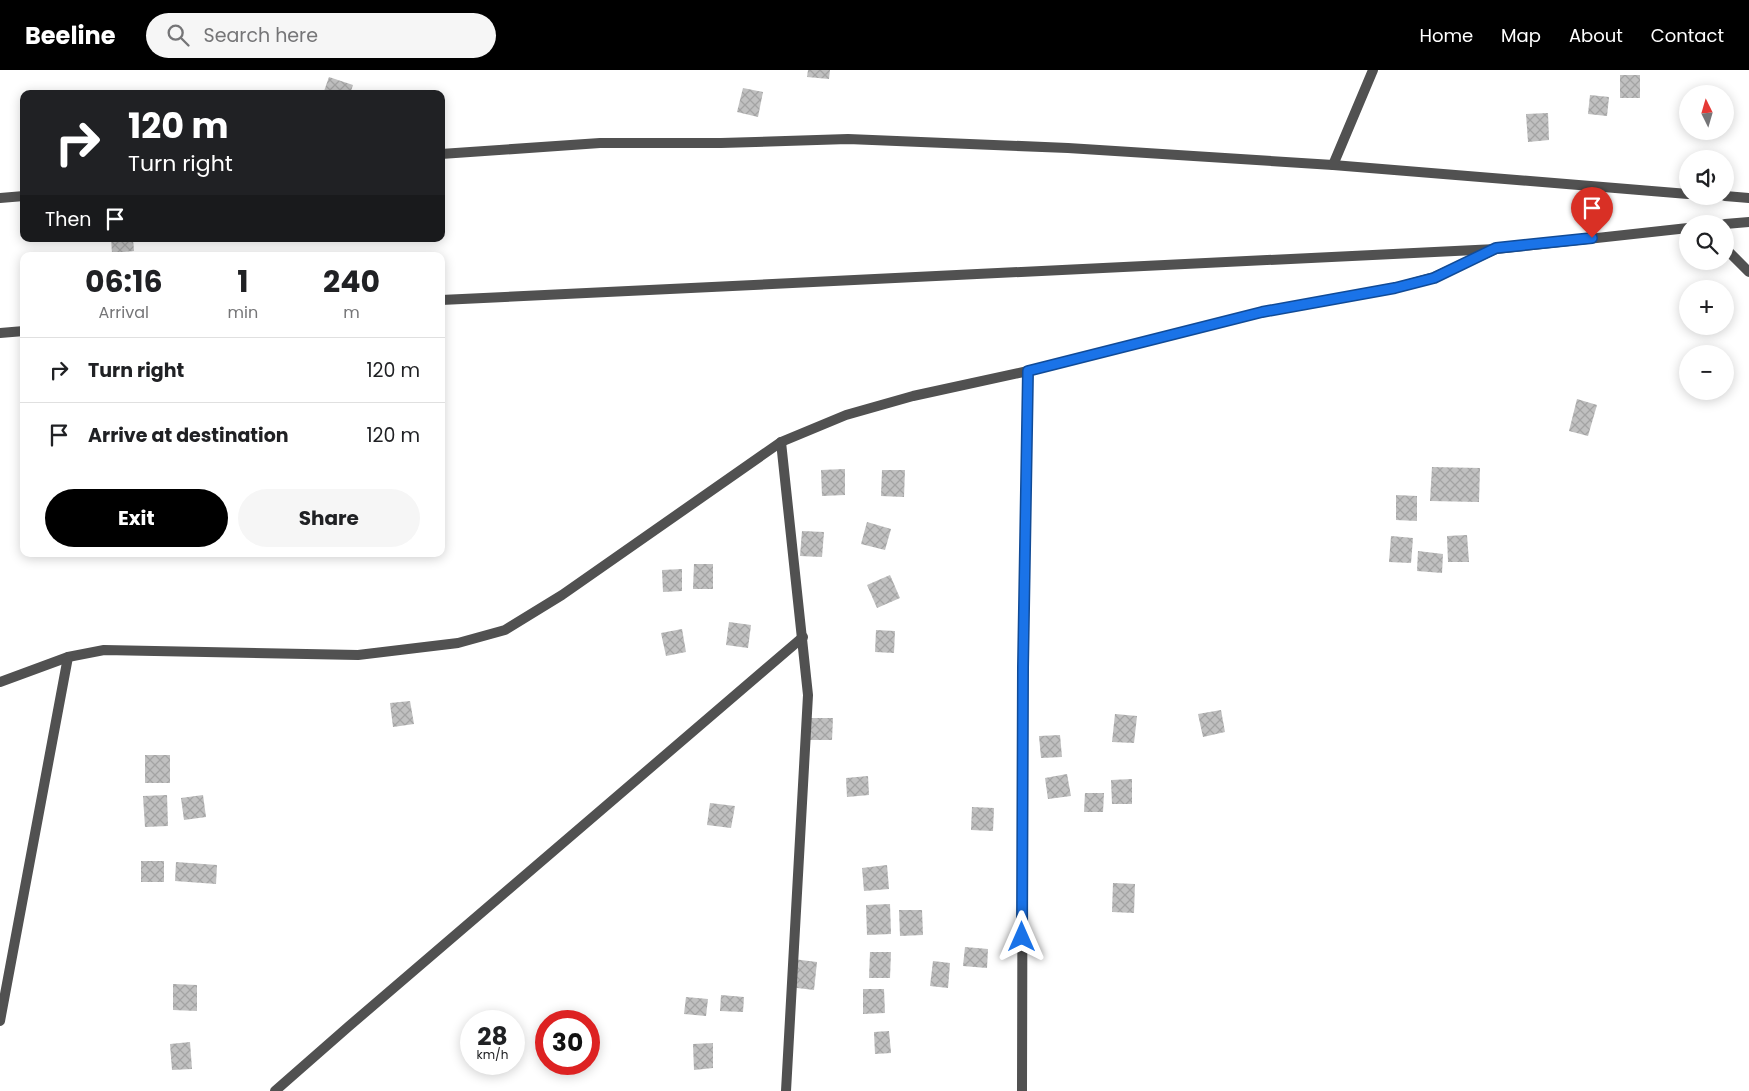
<!DOCTYPE html>
<html lang="en">
<head>
<meta charset="utf-8">
<style>
  :root { --surface:#fff; --page:#f6f6f6; --text:#202124; --muted:#757577; --line:#e0e0e0; --accent:#000 }
  body { margin:0; font-family:Poppins,sans-serif; background:var(--page); color:var(--text); height:100vh; display:flex; flex-direction:column; font-size:19px; white-space:nowrap }
  * { box-sizing:border-box; margin:0 }
  p { font-size:16px; color:var(--muted) }
  .icon { flex:none; width:28px; height:28px; fill:none; stroke:currentColor; stroke-width:2; stroke-linecap:round; stroke-linejoin:round }
  .map { position:relative; flex:1; overflow:hidden }
  .sheet { position:absolute; left:20px; top:182px; width:425px; height:305px; display:flex; flex-direction:column; background:var(--surface); border-radius:10px; box-shadow:0 2px 12px #0003 }
  .sheet>* { flex:none }
  .guide { position:absolute; left:20px; top:20px; width:425px; height:152px; border-radius:10px; box-shadow:0 2px 12px #0003; background:#202124; color:#fff; overflow:hidden }
  .needle { width:32px; rotate:355deg }
  .fabs { position:absolute; left:1679px; top:15px; display:grid; gap:10px }
  .fabs a { display:grid; place-items:center; width:55px; height:55px; border-radius:50%; background:var(--surface); box-shadow:0 2px 12px #0003; font-size:25px }
  .speed { position:absolute; left:460px; top:940px; display:flex; gap:10px; font-size:25px; font-weight:700; text-align:center }
  .speed>* { display:grid; place-content:center; width:65px; height:65px; border-radius:50%; background:var(--surface); box-shadow:0 2px 12px #0003; line-height:1 }
  .speed small { font-size:12px; font-weight:400 }
  .speed .limit { border:8px solid #d22; background:#fff; color:#111 }
  .pin { position:absolute; display:grid; place-items:center; width:42px; height:42px; color:#fff; margin:-51px -21px; border-radius:50% 50% 50% 0; rotate:-45deg; box-shadow:0 0 5px #0007 }
  .pin .icon { rotate:45deg }
  .me { position:absolute; width:55px; margin:-28px; rotate:0deg; stroke-linejoin:round; filter:drop-shadow(0 0 4px #0008) }
  .turn { display:flex; align-items:center; gap:18px; height:105px; padding:0 25px; font-size:22px }
  .turn .icon { width:65px; height:65px; stroke-width:2.5 }
  .turn b { display:block; font-size:35px; line-height:42px }
  .then { display:flex; align-items:center; height:48px; padding:0 25px; background:#0003; gap:10px; font-size:19px }
  .eta { display:flex; justify-content:space-evenly; align-items:center; height:85px; text-align:center }
  .eta b { font-size:30px; font-weight:700; line-height:35px }
  .cta { display:flex; gap:10px; margin-top:auto; padding:10px 25px }
  .cta a { flex:1; height:58px; border-radius:30px; background:var(--accent); color:#fff; font-size:20px; font-weight:700; line-height:58px; text-align:center }
  .cta a+a { background:var(--page); color:var(--text) }
  ul { padding:0; list-style:none }
  li { display:flex; align-items:center; gap:15px; height:65px; padding:0 25px; border-top:1px solid var(--line) }
  li div { flex:1 }
  li b { display:block; font-size:19px }
  li em { font-style:normal }
  header { display:flex; align-items:center; gap:30px; box-sizing:border-box; height:70px; padding:0 25px; background:var(--accent); color:#fff }
  header strong { font-size:24px }
  nav { display:flex; gap:28px; margin-inline-start:auto; font-size:18px }
  .search { width:350px; height:45px; background:var(--page); display:flex; align-items:center; gap:12px; box-sizing:border-box; padding:0 18px; border-radius:28px; color:var(--muted); font-size:19px }
  .map>svg:first-child { display:block }
  .building { fill:url(#building-cross-hatch) }
  .lines { fill:none; stroke-linecap:round; stroke-linejoin:round }
  .street { stroke:#515151; stroke-width:10 }
  .route-casing { stroke:#114b97; stroke-width:12 }
  .route { stroke:#1a73e8; stroke-width:9 }
</style>
</head>
<body>
<header>
<strong>Beeline</strong>
<div class="search"><svg class="icon" aria-label="search" viewBox="0 0 24 24"><circle cx="10" cy="10" r="6"/><path d="M15 15l6 6"/></svg>Search here</div>
<nav><a>Home</a><a>Map</a><a>About</a><a>Contact</a></nav>
</header>
<div class="map">
<svg width="1749" height="1021" viewBox="0 0 1749 1021">
  <defs>
    <pattern id="building-cross-hatch" width="8" height="8" patternUnits="userSpaceOnUse" patternTransform="scale(1.25)"><rect width="8" height="8" fill="#c0c0c0"/><path d="M0 0l8 8M0 8l8-8" fill="none" stroke="#a3a3a3"/></pattern>
  </defs>
  <rect width="100%" height="100%" fill="#fff"/>
  <g class="building">
    <path d="M808,0H830L829,9L807,7Z"/>
    <rect x="1620" y="5" width="20" height="23"/>
    <path d="M329,7L353,15L350,24H323Z"/>
    <path d="M743,18L763,22L758,47L737,42Z"/>
    <path d="M1590,25L1609,27L1607,46L1588,44Z"/>
    <path d="M1548,43L1549,70L1528,72L1526,44Z"/>
    <path d="M111,169H133L134,181L112,183Z"/>
    <path d="M1577,329L1597,335L1588,366L1569,361Z"/>
    <path d="M1432,397L1480,398L1479,432L1430,431Z"/>
    <path d="M845,399V425L822,426L821,400Z"/>
    <path d="M882,400H905L904,427L881,426Z"/>
    <path d="M1396,425L1417,426V451L1396,450Z"/>
    <path d="M867,452L891,459L885,480L861,474Z"/>
    <path d="M802,461L824,462L822,487L800,486Z"/>
    <path d="M1467,465L1469,492H1448L1447,466Z"/>
    <path d="M1391,466L1413,468L1411,493L1389,492Z"/>
    <path d="M1418,481L1443,484L1442,503L1417,501Z"/>
    <path d="M694,494H713V519H693Z"/>
    <path d="M682,499V521L663,522L662,500Z"/>
    <path d="M890,505L900,528L877,538L867,515Z"/>
    <path d="M729,552L751,555L748,578L726,575Z"/>
    <path d="M682,559L686,582L666,586L661,563Z"/>
    <path d="M876,560L895,561L894,583L875,582Z"/>
    <path d="M410,631L414,654L393,657L390,633Z"/>
    <path d="M1221,640L1225,662L1203,667L1198,644Z"/>
    <path d="M1115,644L1137,646L1134,673L1112,672Z"/>
    <path d="M810,648H833L832,670H810Z"/>
    <path d="M1060,665L1062,687L1041,688L1039,666Z"/>
    <rect x="145" y="685" width="25" height="28"/>
    <path d="M1067,704L1071,726L1048,729L1045,708Z"/>
    <path d="M868,706L869,725L847,727L846,708Z"/>
    <path d="M1132,709V734H1112L1111,710Z"/>
    <path d="M1085,723H1104L1103,742H1084Z"/>
    <path d="M167,725L168,756L145,757L143,726Z"/>
    <path d="M203,725L206,747L184,750L181,728Z"/>
    <path d="M710,733L735,736L731,758L707,755Z"/>
    <path d="M972,737L994,738L993,761L971,760Z"/>
    <rect x="141" y="791" width="23" height="21"/>
    <path d="M176,792L217,795L216,814L175,811Z"/>
    <path d="M887,795L889,819L864,821L862,798Z"/>
    <path d="M1113,813L1135,814L1134,843L1112,842Z"/>
    <path d="M890,834L891,864L867,865L866,835Z"/>
    <path d="M899,840H922L923,865L900,866Z"/>
    <path d="M965,877L988,879L987,898L963,896Z"/>
    <path d="M870,882H891L890,908H869Z"/>
    <path d="M793,889L817,892L814,920L789,917Z"/>
    <path d="M933,891L950,893L948,918L930,916Z"/>
    <path d="M173,914L197,915V941L173,940Z"/>
    <path d="M863,919H884L885,943L863,944Z"/>
    <path d="M721,925L744,927L743,942L720,941Z"/>
    <path d="M686,927L708,929L706,946L684,944Z"/>
    <path d="M889,961L891,983L875,984L874,962Z"/>
    <path d="M190,972L192,999L172,1000L170,974Z"/>
    <path d="M713,973V998L694,1000L693,974Z"/>
  </g>
  <g class="lines">
    <g class="street">
      <path d="M441,84L600,73H721L848,69L1068,78L1333,95L1688,124"/>
      <path d="M1333,95L1373,0"/>
      <path d="M1725,126L1749,128"/>
      <path d="M0,128L24,126"/>
      <path d="M1725,154L1749,152"/>
      <path d="M1725,178L1749,202"/>
      <path d="M441,230L1496,179L1688,158"/>
      <path d="M0,263L24,261"/>
      <path d="M781,372L808,625L786,1021"/>
      <path d="M0,612L68,587L104,580L358,585L458,573L505,560L562,525L781,372L846,345L913,326L1028,301L1262,242L1395,218L1434,207L1496,179"/>
      <path d="M0,951L68,587"/>
      <path d="M275,1021L348,957L803,567"/>
      <path d="M1022,1021L1023,598L1028,301"/>
    </g>
  </g>
  <g class="lines">
    <defs>
      <path id="route" d="M1022,867L1023,598L1028,301L1262,242L1395,218L1434,208L1496,178L1592,168"/>
    </defs>
    <use href="#route" class="route-casing"/>
    <use href="#route" class="route"/>
  </g>
</svg>
<div class="fabs">
<a><svg class="needle" viewBox="-14 -14 28 28"><path d="M0-13l5 13h-10z" fill="#e53935"/><path d="M0 13l5-13h-10z" fill="#757577"/></svg></a>
<a><svg class="icon" aria-label="sound" viewBox="0 0 24 24"><path d="M4 9h4l5-4v14l-5-4H4zM17 9q2 3 0 6"/></svg></a>
<a><svg class="icon" aria-label="search" viewBox="0 0 24 24"><circle cx="10" cy="10" r="6"/><path d="M15 15l6 6"/></svg></a>
<a>+</a>
<a>−</a>
</div>
<div class="speed"><div>28<small>km/h</small></div><div class="limit">30</div></div>
<div class="pin" style="left:1592px;top:168px;background:#d93025"><svg class="icon" aria-label="arrive" viewBox="0 0 24 24"><path d="M6 21V4h12l-3 4 3 4H6"/></svg></div>
<svg class="me" style="left:1022px;top:867px" viewBox="-20 -20 40 40"><path d="M0-17L14 15 0 8-14 15z" fill="#1a73e8" stroke="#fff" stroke-width="4"/></svg>
<div class="guide">
<div class="turn"><svg class="icon" aria-label="right" viewBox="0 0 24 24"><path d="M7 20v-9h11M14 6l5 5-5 5"/></svg><div><b>120 m</b>Turn right</div></div>
<div class="then">Then<svg class="icon" aria-label="arrive" viewBox="0 0 24 24"><path d="M6 21V4h12l-3 4 3 4H6"/></svg></div>
</div>
<section class="sheet">
<div class="eta">
<div><b>06:16</b><p>Arrival</p></div>
<div><b>1</b><p>min</p></div>
<div><b>240</b><p>m</p></div>
</div>
<ul>
<li><svg class="icon" aria-label="right" viewBox="0 0 24 24"><path d="M7 20v-9h11M14 6l5 5-5 5"/></svg><div><b>Turn right</b></div><em>120 m</em></li>
<li><svg class="icon" aria-label="arrive" viewBox="0 0 24 24"><path d="M6 21V4h12l-3 4 3 4H6"/></svg><div><b>Arrive at destination</b></div><em>120 m</em></li>
</ul>
<div class="cta"><a>Exit</a><a>Share</a></div>
</section>
</div>
</body>
</html>
